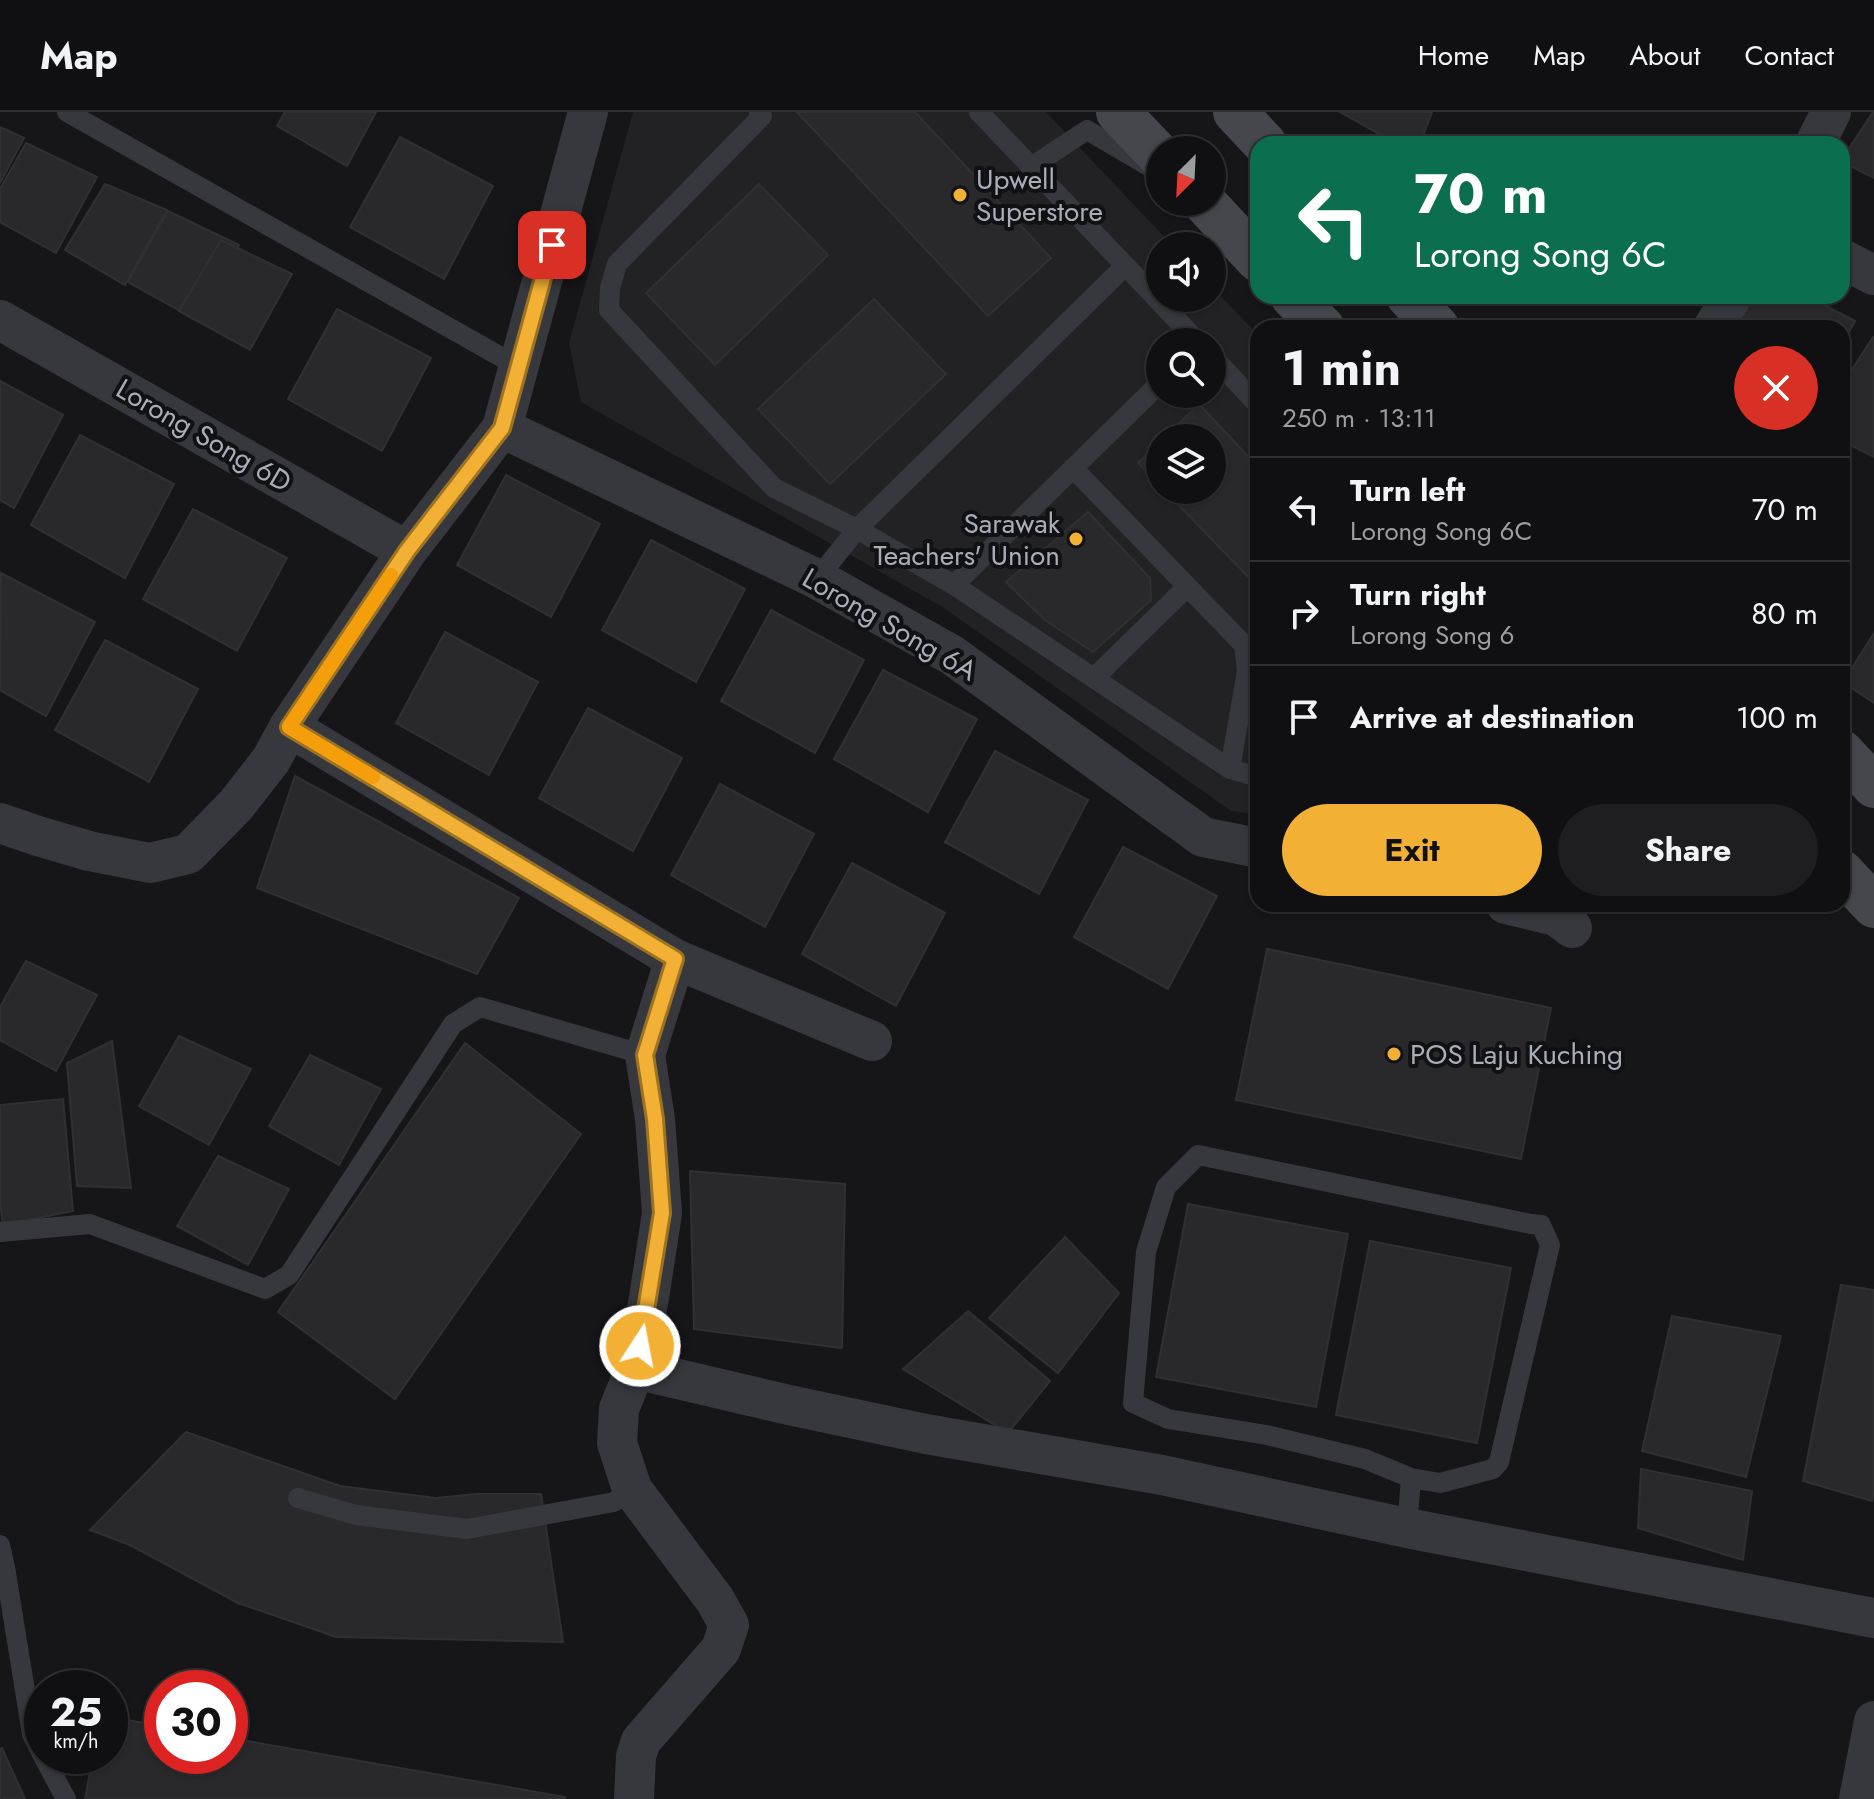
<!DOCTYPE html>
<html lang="en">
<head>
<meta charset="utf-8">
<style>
  :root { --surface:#101012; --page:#1e1e20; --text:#f1f3f6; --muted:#9c9d9f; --line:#303032; --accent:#f2b134 }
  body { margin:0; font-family:Jost,sans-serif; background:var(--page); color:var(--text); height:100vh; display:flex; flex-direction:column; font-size:30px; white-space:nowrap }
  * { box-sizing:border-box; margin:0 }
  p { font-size:26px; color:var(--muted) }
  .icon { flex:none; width:44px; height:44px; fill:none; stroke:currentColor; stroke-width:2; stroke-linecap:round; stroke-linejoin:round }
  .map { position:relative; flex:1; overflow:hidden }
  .details { position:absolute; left:1250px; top:208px; width:600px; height:592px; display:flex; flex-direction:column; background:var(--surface); border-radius:24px; box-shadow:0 2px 6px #0004,0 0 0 2px var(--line) }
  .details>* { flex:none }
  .guide { position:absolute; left:1250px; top:24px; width:600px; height:168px; border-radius:24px; box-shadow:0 2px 6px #0004,0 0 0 2px var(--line); background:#0b6e4f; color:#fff; overflow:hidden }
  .needle { width:52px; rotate:204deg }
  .buttons { position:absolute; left:1146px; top:24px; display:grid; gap:16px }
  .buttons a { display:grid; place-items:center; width:80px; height:80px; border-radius:50%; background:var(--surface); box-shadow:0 2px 6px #0004,0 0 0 2px var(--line); font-size:40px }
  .speed { position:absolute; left:24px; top:1558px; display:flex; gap:16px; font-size:40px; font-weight:700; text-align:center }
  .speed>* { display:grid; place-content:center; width:104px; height:104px; border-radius:50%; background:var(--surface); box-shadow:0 2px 6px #0004,0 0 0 2px var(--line); line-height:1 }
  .speed small { font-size:20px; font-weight:400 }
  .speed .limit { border:12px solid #d22; background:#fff; color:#111 }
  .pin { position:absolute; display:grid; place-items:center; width:68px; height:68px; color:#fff; margin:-34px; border-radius:16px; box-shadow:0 4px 12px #0006 }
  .me { position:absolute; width:88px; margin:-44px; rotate:11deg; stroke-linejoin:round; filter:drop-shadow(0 0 6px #0008) }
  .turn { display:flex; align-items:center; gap:28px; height:168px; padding:0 32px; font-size:36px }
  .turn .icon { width:104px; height:104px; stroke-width:2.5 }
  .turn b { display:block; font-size:56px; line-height:68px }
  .round { display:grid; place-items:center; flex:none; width:84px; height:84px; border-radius:42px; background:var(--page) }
  .head { display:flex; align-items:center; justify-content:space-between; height:136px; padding:0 32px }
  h1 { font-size:48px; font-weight:700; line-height:60px }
  .button { display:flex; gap:16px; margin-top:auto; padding:16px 32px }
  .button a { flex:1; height:92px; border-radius:48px; background:var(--accent); color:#111; font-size:32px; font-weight:700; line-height:92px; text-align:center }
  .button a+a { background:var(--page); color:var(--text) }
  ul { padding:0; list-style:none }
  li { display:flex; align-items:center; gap:24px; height:104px; padding:0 32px; border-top:2px solid var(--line) }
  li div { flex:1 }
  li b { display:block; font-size:30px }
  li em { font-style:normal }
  header { display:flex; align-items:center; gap:48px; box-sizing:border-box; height:112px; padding:0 40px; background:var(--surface); border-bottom:2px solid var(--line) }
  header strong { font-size:38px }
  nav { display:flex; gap:44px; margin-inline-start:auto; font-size:28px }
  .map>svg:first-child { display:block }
  .built { fill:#222225; fill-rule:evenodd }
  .building { fill:#29292c; stroke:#303034; stroke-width:2 }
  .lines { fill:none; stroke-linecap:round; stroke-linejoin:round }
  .service { stroke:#37383d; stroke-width:20 }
  .minor { stroke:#37383d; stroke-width:40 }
  .secondary { stroke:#45474d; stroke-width:44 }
  .route-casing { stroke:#9d7322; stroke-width:20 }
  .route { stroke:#f2b134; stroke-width:14 }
  .slow { stroke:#f59e0b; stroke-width:14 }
  .poi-dot { fill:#f2b134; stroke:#111113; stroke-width:3 }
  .labels { text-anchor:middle; stroke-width:8; stroke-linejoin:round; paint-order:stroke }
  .poi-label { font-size:28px; fill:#a8adb8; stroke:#111113; text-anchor:start }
  .street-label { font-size:28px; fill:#a8adb8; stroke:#111113 }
</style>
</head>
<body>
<header>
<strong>Map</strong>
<nav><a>Home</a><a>Map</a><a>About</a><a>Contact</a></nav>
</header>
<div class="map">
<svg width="1874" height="1687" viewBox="0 0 1874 1687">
  <rect width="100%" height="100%" fill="#161618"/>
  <path class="built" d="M633,0H1046L1173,134H1160V186H1212V175L1258,223V703L1231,699L944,496L581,290L569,231ZM1160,230H1212V282H1160ZM1160,326H1212V378H1160Z"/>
  <g class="building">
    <path d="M285,0H376L347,54L277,14Z"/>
    <path d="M797,0H915L1051,146L988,204Z"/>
    <path d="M1340,0H1432L1420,32H1397Z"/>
    <path d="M1873,0H1874V66L1842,50V47Z"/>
    <path d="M0,15L24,26L0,71Z"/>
    <path d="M400,25L493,74L444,167L350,115Z"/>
    <path d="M26,31L97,65L56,141L0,110V77Z"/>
    <path d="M105,72L167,98L125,173L65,138Z"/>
    <path d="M759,72L828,143L715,253L646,181Z"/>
    <path d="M168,99L239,133L198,209L128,170Z"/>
    <path d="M221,128L292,162L250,238L179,199Z"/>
    <path d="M1745,184H1807L1855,209L1842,233V216H1724Z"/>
    <path d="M874,187L946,262L830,372L758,297Z"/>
    <path d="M337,197L431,246L382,339L288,287Z"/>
    <path d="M1873,225L1874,226V345L1842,329V273Z"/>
    <path d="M0,269L63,303L14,396L0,388Z"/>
    <path d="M1199,292L1258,355V475L1164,378H1212V326H1164Z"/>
    <path d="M80,323L174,372L125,466L31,413Z"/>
    <path d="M1160,330V373L1138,351Z"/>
    <path d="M506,363L600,412L551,505L457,453Z"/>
    <path d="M193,397L287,446L237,539L143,487Z"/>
    <path d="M1088,400L1150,466L1151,488L1093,540L1045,508L1006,470Z"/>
    <path d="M651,428L745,477L696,570L602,518Z"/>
    <path d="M1,461L95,510L46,604L0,578Z"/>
    <path d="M771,498L864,548L815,641L721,589Z"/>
    <path d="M445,520L538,570L489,663L396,611Z"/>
    <path d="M1874,521V591L1843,570Z"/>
    <path d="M105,528L198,577L149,670L55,618Z"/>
    <path d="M883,558L977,607L928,700L834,647Z"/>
    <path d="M588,596L682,646L633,739L539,686Z"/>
    <path d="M995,639L1088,688L1039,782L945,730Z"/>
    <path d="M295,664L519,786L477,862L257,776Z"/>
    <path d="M720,672L814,722L765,815L671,763Z"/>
    <path d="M1123,735L1217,784L1168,877L1074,825Z"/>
    <path d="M852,751L945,801L896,894L802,842Z"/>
    <path d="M1267,837L1551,896L1521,1047L1236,988Z"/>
    <path d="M26,849L97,883L56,959L0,928V895Z"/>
    <path d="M179,924L251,957L209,1033L139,994Z"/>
    <path d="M112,929L131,1076L77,1074L67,951Z"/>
    <path d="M465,931L581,1022L395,1287L278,1200Z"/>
    <path d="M310,943L381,977L339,1053L269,1014Z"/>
    <path d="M63,987L73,1099L3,1113L0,1091V993Z"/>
    <path d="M218,1044L289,1077L248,1153L177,1114Z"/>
    <path d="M690,1059L845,1072L842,1236L694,1217Z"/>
    <path d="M1188,1092L1348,1122L1316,1295L1156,1265Z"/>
    <path d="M1065,1125L1119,1181L1058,1261L989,1206Z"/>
    <path d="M1370,1129L1511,1156L1477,1331L1336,1303Z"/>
    <path d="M1841,1173L1874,1178V1378L1872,1389L1803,1369Z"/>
    <path d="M968,1199L1050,1269L1008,1321L903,1257Z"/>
    <path d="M1672,1204L1781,1224L1746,1365L1642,1339Z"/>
    <path d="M186,1320L340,1374L436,1386L476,1382H541L563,1530L336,1525L238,1491L130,1433L90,1418Z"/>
    <path d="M1641,1357L1752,1379L1743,1448L1638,1416Z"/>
    <path d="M110,1605L162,1614V1644H230V1626L565,1685V1687H85L93,1644H110Z"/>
    <path d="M2,1636L25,1687H0V1637Z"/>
  </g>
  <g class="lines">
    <g class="service">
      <path d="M67,0L519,255"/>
      <path d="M759,0L762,4L617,152L610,176L609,198L774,376L857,417L1125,154"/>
      <path d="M979,0L1198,230"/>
      <path d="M1031,55L1087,18L1150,55"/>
      <path d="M1212,244L1258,293"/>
      <path d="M1160,271L954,473L1230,657L1258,665"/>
      <path d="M1073,356L1244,533L1247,559L1230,657"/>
      <path d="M817,467L857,417L954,473"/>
      <path d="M1094,566L1187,475"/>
      <path d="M0,1120L90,1112L265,1177L289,1163L453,912L480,895L645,943"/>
      <path d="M298,1386L356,1403L467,1417L614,1390L632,1377"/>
      <path d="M1407,1416L1411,1366L1365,1347L1267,1323L1168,1307L1133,1291L1146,1140L1166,1075L1198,1043L1531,1112L1541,1113L1550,1133L1499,1350L1493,1357L1440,1371L1411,1366"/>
      <path d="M0,1433L5,1455L32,1622L42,1642"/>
      <path d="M43,1644L66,1687"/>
    </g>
    <g class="minor">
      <path d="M1815,32L1831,0"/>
      <path d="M1842,147L1874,163"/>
      <path d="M0,208L407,439"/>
      <path d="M1713,216L1732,184"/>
      <path d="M502,316L817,467L952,543L1203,725L1258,736"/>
      <path d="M289,615L675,847L872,929"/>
      <path d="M0,711L38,724L89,739L150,751L188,742L236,693L271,648L289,615L407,439L502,316L588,0"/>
      <path d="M1506,792L1556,804L1572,816"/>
      <path d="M635,1257L789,1293L926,1322L1162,1363L1407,1416L1874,1506"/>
      <path d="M634,1687L636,1644L641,1629L721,1537L729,1513L715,1488L632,1377L617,1331L619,1297L635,1257L649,1186L662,1101L655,1007L645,943L675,847"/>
      <path d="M1859,1687L1874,1609"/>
    </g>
    <g class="secondary">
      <path d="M1118,0L1160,44"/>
      <path d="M1235,0L1265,32"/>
      <path d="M1204,90L1258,148"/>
      <path d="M1292,184L1323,216"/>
      <path d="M1408,184L1438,216"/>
      <path d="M1842,640L1874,674"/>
      <path d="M1842,760L1874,794"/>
    </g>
  </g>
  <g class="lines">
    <defs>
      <path id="route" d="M552,133L502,316L407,439L289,615L675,847L645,943L655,1007L662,1101L640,1234"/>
    </defs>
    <use href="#route" class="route-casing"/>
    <use href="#route" class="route"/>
    <path class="slow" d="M373,665L289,615L391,463"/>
  </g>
  <g class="poi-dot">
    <circle cx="960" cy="83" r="8"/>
    <circle cx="1076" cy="427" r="8"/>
    <circle cx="1394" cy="942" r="8"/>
  </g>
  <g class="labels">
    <g class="poi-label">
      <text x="976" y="77">Upwell<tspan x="976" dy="32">Superstore</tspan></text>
      <text x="1060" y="421" text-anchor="end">Sarawak<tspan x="1060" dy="32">Teachers' Union</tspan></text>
      <text x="1410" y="952">POS Laju Kuching</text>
    </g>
    <g class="street-label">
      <text transform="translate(204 323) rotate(30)" y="10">Lorong Song 6D</text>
      <text transform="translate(890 512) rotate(30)" y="10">Lorong Song 6A</text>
    </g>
  </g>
</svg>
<div class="buttons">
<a><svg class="needle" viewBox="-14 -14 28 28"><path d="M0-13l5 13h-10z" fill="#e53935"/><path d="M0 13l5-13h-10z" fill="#9c9d9f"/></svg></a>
<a><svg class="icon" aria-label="sound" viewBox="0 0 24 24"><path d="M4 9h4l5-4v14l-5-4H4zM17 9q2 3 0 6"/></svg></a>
<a><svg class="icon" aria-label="search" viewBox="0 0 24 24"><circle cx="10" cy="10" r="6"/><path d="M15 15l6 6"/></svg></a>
<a><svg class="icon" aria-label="layers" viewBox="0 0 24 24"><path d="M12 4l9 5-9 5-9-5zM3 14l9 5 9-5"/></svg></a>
</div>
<div class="speed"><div>25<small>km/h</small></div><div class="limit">30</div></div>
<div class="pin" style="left:552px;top:133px;background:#d93025"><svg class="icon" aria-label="arrive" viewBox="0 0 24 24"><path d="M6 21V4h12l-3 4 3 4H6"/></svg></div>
<svg class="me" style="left:640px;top:1234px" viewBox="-20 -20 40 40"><circle r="17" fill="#f2b134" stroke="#fff" stroke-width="3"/><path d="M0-11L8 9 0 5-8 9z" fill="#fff"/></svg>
<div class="guide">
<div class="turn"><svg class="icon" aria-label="left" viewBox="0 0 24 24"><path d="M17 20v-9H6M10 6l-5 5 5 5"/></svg><div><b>70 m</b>Lorong Song 6C</div></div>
</div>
<section class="details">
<div class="head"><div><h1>1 min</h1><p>250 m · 13:11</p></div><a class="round" style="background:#d93025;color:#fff"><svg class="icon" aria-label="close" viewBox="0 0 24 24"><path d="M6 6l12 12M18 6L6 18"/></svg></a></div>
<ul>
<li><svg class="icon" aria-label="left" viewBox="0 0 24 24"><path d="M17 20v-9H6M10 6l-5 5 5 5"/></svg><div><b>Turn left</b><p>Lorong Song 6C</p></div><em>70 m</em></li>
<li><svg class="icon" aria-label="right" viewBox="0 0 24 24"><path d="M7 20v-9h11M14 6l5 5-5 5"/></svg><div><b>Turn right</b><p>Lorong Song 6</p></div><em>80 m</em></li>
<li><svg class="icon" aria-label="arrive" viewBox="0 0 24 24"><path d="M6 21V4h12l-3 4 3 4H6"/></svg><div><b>Arrive at destination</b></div><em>100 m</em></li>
</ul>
<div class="button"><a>Exit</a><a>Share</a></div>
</section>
</div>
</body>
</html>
